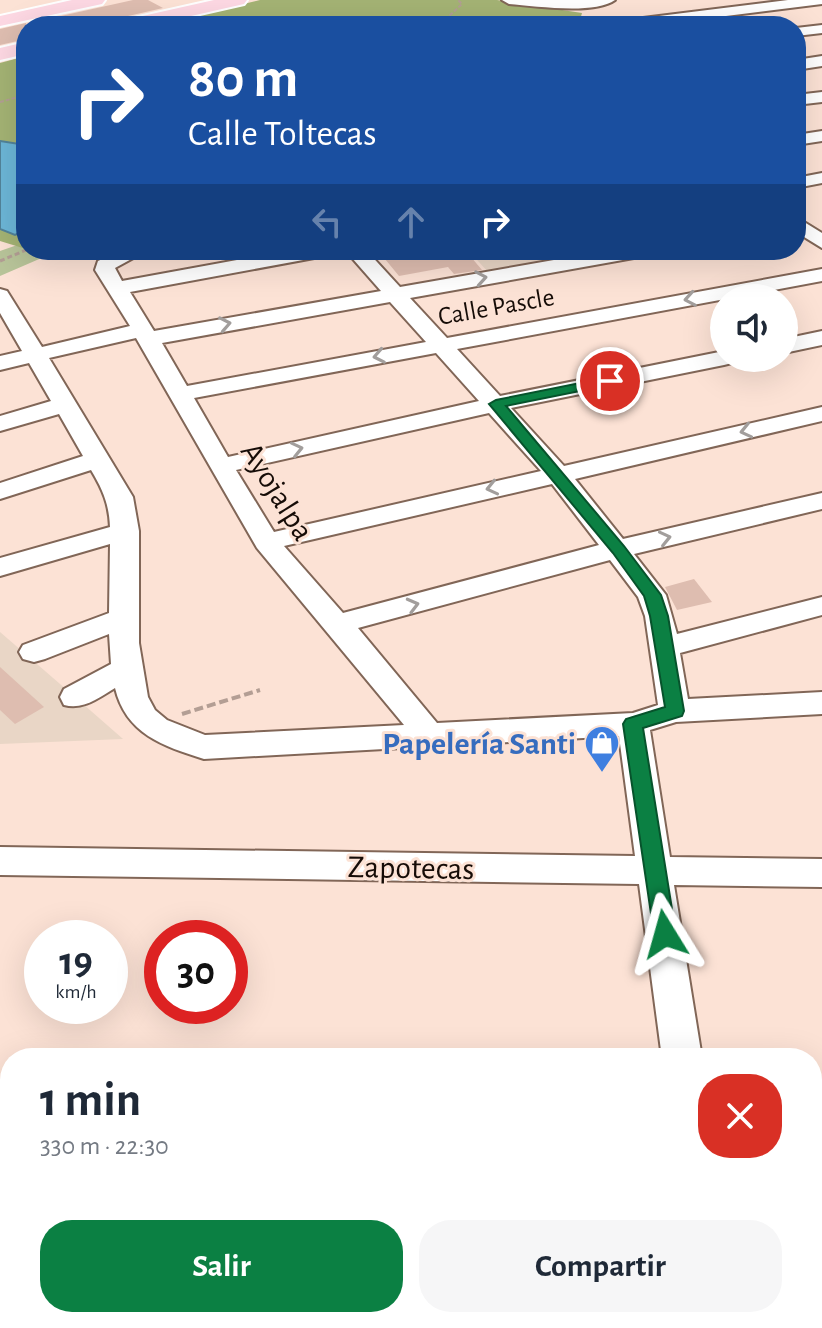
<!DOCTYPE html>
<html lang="es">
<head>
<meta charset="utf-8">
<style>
  :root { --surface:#fff; --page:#f6f6f7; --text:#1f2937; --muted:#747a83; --accent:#0b8043 }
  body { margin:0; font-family:"Alegreya Sans",sans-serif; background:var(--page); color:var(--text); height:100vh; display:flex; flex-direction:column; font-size:30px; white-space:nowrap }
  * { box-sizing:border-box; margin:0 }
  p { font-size:26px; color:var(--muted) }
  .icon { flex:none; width:44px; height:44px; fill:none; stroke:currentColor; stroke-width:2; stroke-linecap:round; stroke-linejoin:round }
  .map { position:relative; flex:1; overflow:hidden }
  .panel { position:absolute; left:0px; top:1048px; width:822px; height:280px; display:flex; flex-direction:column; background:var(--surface); border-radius:32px 32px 0 0; box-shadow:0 8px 32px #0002 }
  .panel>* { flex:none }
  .banner { position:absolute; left:16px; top:16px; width:790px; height:244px; border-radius:32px; box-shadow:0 8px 32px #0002; background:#1a4fa0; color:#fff; overflow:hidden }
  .buttons { position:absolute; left:710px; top:284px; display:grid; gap:16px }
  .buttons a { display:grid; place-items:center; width:88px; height:88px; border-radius:50%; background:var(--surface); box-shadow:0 8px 32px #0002; font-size:40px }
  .speed { position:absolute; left:24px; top:920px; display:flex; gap:16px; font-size:40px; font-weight:700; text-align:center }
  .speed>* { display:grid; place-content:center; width:104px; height:104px; border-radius:50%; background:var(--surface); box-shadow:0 8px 32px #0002; line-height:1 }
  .speed small { font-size:20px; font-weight:400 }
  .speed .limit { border:12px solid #d22; background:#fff; color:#111 }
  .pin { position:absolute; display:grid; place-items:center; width:68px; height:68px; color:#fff; margin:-34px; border:4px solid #fff; border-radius:50%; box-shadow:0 2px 8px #0007 }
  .me { position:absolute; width:88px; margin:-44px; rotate:352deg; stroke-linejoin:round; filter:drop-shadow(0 0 6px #0008) }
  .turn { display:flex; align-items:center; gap:28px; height:168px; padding:0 40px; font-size:36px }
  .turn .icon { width:104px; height:104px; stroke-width:2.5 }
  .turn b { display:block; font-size:56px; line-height:68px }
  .lanes { display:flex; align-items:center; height:76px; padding:0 40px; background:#0003; justify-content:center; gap:40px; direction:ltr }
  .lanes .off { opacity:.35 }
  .round { display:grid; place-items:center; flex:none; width:84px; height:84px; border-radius:32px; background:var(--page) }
  .overview { display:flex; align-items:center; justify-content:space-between; height:136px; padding:0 40px }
  h1 { font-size:48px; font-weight:600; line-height:60px }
  .primary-button { display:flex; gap:16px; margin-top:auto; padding:16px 40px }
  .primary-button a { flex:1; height:92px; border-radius:32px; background:var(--accent); color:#fff; font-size:32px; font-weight:600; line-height:92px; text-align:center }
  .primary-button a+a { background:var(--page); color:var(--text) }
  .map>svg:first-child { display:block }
  .education { fill:#e9d6c6 }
  .green { fill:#b8c499 }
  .forest { fill:#a4b374 }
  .water { fill:#6cb6d7; stroke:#528399; stroke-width:2 }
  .building { fill:#debdb0 }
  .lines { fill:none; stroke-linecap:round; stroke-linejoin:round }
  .minor-casing { stroke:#816657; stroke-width:4 }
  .major-casing { stroke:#fff; stroke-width:4 }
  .path-far3 { stroke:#b39e94; stroke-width:2; stroke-dasharray:4 2; stroke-linecap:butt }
  .path-far2 { stroke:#b39e94; stroke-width:3; stroke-dasharray:5 3; stroke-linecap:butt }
  .path-far1 { stroke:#b39e94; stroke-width:4; stroke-dasharray:9 4; stroke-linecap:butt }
  .path { stroke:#b39e94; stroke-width:5; stroke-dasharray:11 5; stroke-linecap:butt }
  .minor { fill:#fff; fill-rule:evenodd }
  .major { fill:#fdd8e3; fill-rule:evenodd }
  .oneway { stroke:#a29e9c }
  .route { fill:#0b8043; stroke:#07532c; stroke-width:2 }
  .labels { text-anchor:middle; stroke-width:6; stroke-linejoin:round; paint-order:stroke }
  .far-street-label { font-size:26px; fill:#160c07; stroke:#fce2d5 }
  .street-label { font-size:32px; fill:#160c07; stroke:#fce2d5 }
  .shop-label { font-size:32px; font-weight:bold; fill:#366cbe; stroke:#fce2d5; text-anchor:end }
</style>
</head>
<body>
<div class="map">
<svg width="822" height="1328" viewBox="0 0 822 1328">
  <rect width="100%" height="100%" fill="#fce2d5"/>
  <g class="education">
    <path d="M468,250H611L488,272Z"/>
    <path d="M0,632L75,697L123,739L0,744Z"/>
  </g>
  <g class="green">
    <path d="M26,242V250H60L0,276V251Z"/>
    <path d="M0,1244H10V1318H683L684,1328H0Z"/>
    <path d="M812,1254H822V1328H763L761,1318H812Z"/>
  </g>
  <g class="forest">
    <path d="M260,0H497L582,13L580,20L568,26H152Z"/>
    <path d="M26,56V249L0,241V63Z"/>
  </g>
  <path class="water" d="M0,141L26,145V230L15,235L0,229Z"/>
  <g class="building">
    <path d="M133,0H148L163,8L115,19L109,26H74L52,18Z"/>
    <path d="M26,23V39L0,45V29Z"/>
    <path d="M438,250H465L482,270L454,274L448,267L399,276L385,259Z"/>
    <path d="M694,579L712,602L677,610L665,587Z"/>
    <path d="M0,667L44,707L15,724L0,710Z"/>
  </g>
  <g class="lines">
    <defs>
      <g id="minor">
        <path d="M502,0H615C594,15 535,6 509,4Z"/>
        <path d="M788,0H822V4L646,26L636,22L643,18Z"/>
        <path d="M822,25V33L796,36V28Z"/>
        <path d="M822,56V66L796,70V60Z"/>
        <path d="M822,92V102L796,105V95Z"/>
        <path d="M822,131V141L796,145V135Z"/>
        <path d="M822,173V183L796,188V178Z"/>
        <path d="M796,217L822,233V248L796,232Z"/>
        <path d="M122,250H148L115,268L122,281L292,250H335L325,256L130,292L154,331L381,291L345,250H366L400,287L611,250H655L645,256L410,298L447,338L822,269V281L457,349L500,396L724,351V358H735L732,363L724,365L511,408L564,466L822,407V421L575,479L623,539L822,493V509L634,554L666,595L677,634L822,597V615L680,653L688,699L822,692V714L676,722L650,730L670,857L822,859V887L674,885L702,1058H662L639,884L0,875V847L635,856L619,736L204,759C163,746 126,734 115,688C98,698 84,710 64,705L60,697L64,689L111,664L109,634L45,659L34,662L23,659L19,652L23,645L109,613L110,544L0,576V558L110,527C109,504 103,490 91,470L0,499V483L83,456L59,414L0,431V416L51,401L29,363L0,370V356L22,351L0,313V289L7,291L42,347L130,326L95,270L98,261ZM390,302L426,342L187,386L162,343ZM136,338L257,548L404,725L205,735L167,720L155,710L148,697L139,643V531L133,497L49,358ZM436,353L479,401L228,457L194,398ZM489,413L541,471L274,532L236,470ZM552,484L599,545L343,613L284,546ZM610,560L638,597L645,616L658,705L633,713L437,723L358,628Z"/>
        <path d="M822,331V345L784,353V339Z"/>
        <path d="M695,1318H741L742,1328H696Z"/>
      </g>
      <g id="major">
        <path d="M72,0H105L102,4L0,26V16Z"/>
        <path d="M214,0H247L244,4L147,26H114L116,22Z"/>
        <path d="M26,42V54L0,60V48Z"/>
        <rect x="0" y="1184" width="10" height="54"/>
        <rect x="812" y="1191" width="10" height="54"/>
      </g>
    </defs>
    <use href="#minor" class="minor-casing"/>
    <use href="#major" class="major-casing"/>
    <g class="path-far3">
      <path d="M422,26L446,19L462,4L458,0"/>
      <path d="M557,26L573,19"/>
      <path d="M0,102L26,95"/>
    </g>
    <path class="path-far2" d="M0,261L26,250"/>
    <path class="path-far1" d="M182,714L260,690"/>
    <g class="path">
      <path d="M0,1295H10"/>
      <path d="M812,1302H822"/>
    </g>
    <use href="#minor" class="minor"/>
    <use href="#major" class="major"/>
  </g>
  <defs><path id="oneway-chevron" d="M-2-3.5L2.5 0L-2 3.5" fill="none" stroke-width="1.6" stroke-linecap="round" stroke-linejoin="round" transform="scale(2)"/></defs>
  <g class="oneway">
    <use href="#oneway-chevron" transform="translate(481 278) rotate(-10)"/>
    <use href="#oneway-chevron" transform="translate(690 299) rotate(170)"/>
    <use href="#oneway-chevron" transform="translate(225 324) rotate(-11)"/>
    <use href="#oneway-chevron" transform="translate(379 356) rotate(169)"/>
    <use href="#oneway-chevron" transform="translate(746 431) rotate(167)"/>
    <use href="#oneway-chevron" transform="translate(297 449) rotate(-13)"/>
    <use href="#oneway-chevron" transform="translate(492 488) rotate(167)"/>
    <use href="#oneway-chevron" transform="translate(665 538) rotate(-13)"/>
    <use href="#oneway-chevron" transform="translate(413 605) rotate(-15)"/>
  </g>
  <path class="route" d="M610,377L615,378V384L506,406L624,546L661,595L668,616L684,711L682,716L643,728L676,934L673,940L665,943L657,940L654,934L623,724L626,719L665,707L650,616L644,596L613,553L489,404L496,400Z"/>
  <defs>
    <symbol id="shop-pin" viewBox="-11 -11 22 30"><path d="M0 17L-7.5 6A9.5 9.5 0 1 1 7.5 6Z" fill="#3f7fe0" stroke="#fce2d5"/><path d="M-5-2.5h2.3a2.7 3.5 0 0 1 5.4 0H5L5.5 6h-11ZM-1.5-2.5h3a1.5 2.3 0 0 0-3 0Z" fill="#fff"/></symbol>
  </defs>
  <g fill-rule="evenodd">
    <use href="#shop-pin" x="582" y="723" width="40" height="54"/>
  </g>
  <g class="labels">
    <g class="far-street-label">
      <text transform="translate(496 306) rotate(-10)" y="9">Calle Pascle</text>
    </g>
    <g class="street-label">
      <text transform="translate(278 491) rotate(58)" y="11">Ayojalpa</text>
      <text transform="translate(411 867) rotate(1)" y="11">Zapotecas</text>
    </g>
    <g class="shop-label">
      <text x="576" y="754">Papelería Santi</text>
    </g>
  </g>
</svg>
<div class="buttons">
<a><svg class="icon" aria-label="sound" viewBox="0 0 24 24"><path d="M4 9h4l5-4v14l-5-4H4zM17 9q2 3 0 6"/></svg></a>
</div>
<div class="speed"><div>19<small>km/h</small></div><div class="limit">30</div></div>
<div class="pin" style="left:610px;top:381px;background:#d93025"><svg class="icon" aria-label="arrive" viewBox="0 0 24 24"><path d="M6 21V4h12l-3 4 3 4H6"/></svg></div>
<svg class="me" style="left:665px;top:934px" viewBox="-20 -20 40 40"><path d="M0-17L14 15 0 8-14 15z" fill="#0b8043" stroke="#fff" stroke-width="4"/></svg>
<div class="banner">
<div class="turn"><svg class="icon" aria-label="right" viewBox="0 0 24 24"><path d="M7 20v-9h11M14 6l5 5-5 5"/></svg><div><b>80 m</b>Calle Toltecas</div></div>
<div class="lanes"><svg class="icon off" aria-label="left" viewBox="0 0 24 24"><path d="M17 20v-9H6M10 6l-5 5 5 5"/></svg><svg class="icon off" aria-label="ahead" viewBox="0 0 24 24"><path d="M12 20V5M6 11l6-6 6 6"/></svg><svg class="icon" aria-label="right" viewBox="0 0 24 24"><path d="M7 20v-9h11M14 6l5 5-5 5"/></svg></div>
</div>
<section class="panel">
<div class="overview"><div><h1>1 min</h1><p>330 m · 22:30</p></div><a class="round" style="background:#d93025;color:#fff"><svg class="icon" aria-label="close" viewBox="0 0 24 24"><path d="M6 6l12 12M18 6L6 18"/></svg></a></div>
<div class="primary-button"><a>Salir</a><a>Compartir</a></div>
</section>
</div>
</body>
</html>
